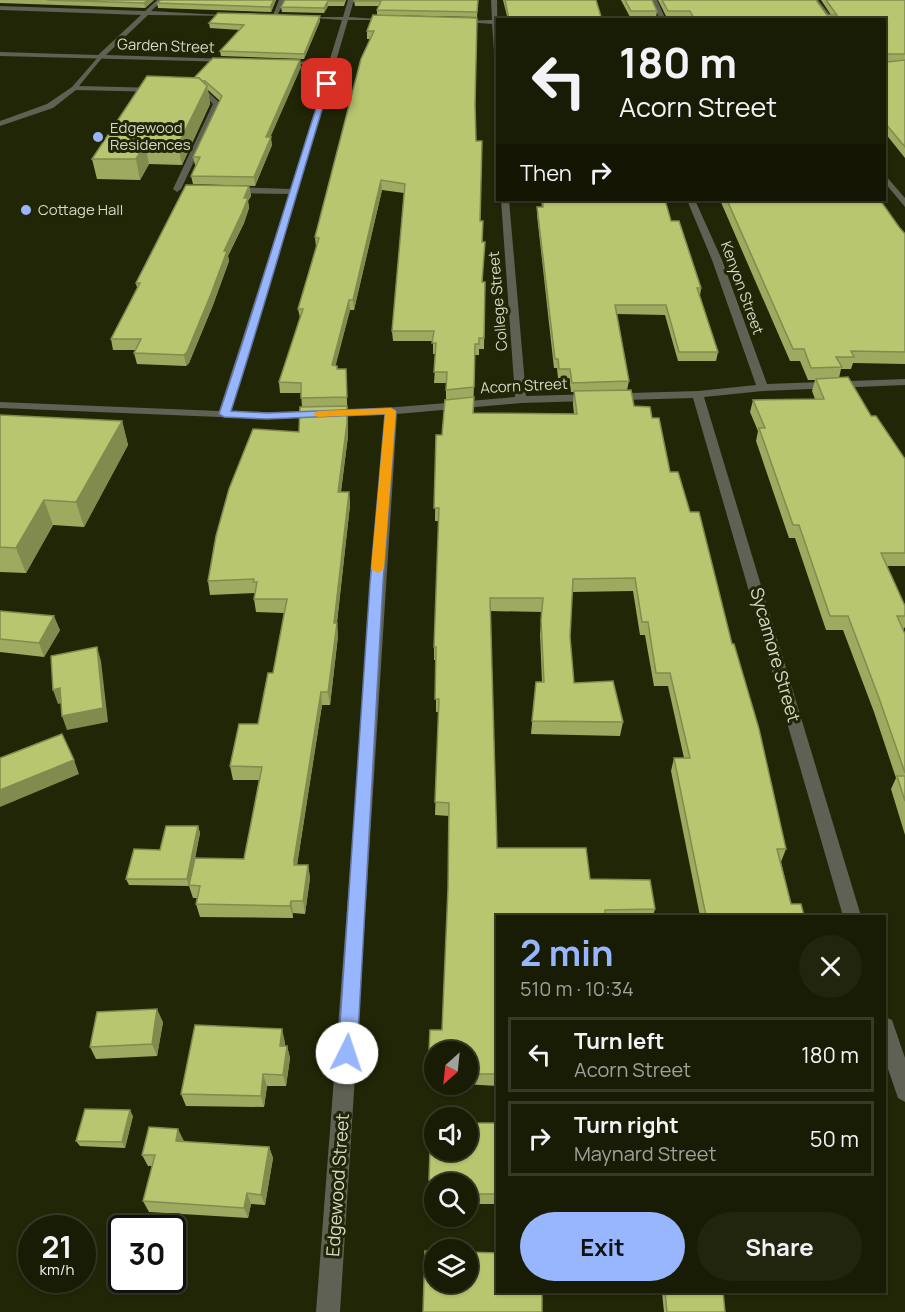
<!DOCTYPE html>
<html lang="en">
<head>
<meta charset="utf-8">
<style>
  :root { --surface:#191c04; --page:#22250e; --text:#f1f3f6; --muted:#9fa19a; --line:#373a26; --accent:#98b6fd }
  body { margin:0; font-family:Manrope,sans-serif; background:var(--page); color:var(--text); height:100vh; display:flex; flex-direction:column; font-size:22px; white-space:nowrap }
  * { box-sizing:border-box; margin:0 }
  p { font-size:20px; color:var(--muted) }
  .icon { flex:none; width:33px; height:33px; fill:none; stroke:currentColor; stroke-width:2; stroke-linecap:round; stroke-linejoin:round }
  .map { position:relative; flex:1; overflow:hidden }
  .panel { position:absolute; left:496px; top:915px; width:390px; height:378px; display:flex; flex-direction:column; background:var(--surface); border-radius:0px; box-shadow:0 2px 4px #0004,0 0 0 2px var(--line) }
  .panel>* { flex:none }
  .top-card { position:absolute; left:496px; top:18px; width:390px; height:183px; border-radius:0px; box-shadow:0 2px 4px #0004,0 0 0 2px var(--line); background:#191c04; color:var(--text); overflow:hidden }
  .needle { width:39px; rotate:207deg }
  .tools { position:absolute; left:424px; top:1041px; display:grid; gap:12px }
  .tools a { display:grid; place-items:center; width:54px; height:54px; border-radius:50%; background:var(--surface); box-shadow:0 2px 4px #0004,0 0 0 2px var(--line); font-size:30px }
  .speed { position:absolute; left:18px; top:1215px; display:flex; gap:12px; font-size:30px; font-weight:700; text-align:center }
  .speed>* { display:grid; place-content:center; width:78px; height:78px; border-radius:50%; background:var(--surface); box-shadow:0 2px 4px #0004,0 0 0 2px var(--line); line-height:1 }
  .speed small { font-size:15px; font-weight:400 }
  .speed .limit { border:3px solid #111; border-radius:9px; background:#fff; color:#111 }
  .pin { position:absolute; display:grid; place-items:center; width:51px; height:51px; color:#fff; margin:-26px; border-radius:12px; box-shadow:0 3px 9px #0006 }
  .me { position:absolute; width:66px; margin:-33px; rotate:4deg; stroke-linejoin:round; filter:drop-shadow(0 0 4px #0008) }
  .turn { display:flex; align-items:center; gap:21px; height:126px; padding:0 24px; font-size:27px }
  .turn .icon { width:78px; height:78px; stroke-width:2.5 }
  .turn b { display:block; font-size:42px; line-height:51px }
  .then { display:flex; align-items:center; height:57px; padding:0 24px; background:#0003; gap:12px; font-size:22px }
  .round { display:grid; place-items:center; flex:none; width:63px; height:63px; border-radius:32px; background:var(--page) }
  .headline { display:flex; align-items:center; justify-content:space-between; height:102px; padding:0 24px }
  h1 { font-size:36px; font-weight:700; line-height:45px; color:var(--accent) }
  .cta { display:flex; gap:12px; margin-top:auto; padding:12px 24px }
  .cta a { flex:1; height:69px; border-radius:36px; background:var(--accent); color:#111; font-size:24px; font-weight:700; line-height:69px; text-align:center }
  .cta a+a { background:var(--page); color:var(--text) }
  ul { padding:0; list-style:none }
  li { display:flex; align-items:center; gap:18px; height:75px; margin:0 12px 9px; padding:0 12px; border:3px solid var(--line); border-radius:0px }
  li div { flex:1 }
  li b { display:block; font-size:22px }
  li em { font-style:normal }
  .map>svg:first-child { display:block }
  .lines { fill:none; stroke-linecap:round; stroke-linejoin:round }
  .service { fill:#5e6153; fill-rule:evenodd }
  .minor { fill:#5e6153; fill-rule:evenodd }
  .wall { fill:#9eaa5f }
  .shaded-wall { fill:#818b4e }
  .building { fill:#b8c66f; stroke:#818b4e; stroke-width:1.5 }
  .route { fill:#98b6fd; stroke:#6376a4; stroke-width:1.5 }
  .slow { fill:#f59e0b }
  .poi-dot { fill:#98b6fd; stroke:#212606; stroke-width:2 }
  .labels { text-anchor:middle; stroke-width:6; stroke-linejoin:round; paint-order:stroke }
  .far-street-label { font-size:15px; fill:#d5d9c6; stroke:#212606 }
  .far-poi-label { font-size:15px; fill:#d5d9c6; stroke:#212606; text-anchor:start }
  .street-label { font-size:18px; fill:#d5d9c6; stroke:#212606 }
</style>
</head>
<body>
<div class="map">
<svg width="905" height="1312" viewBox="0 0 905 1312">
  <rect width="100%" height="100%" fill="#212606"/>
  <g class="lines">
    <g class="service">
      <path d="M99,56L102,58L79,86L159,88L163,90L159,92L76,90L53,108L0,126V121L47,104L72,87Z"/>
      <path d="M190,90L207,91L221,104L181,189L177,192L173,189L213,104L203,94L190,92Z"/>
    </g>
    <g class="minor">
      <path d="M157,0H163L151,11L240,16L148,15L106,55L230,59L232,62L0,56V52L98,55L141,15L0,10V6L145,11Z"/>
      <path d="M279,0H285L276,18H272Z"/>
      <path d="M348,0H354L349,17L393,20H348L278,259L231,411C326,415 421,405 515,397L501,200H509L526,396L698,391L756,385L712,260L687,200H695L722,260L767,384L905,379V385L763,391L704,397L861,916H843L693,398L521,403L397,414L340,1312H316L385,415L267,419L0,408V402L219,411L289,194L229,193L225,190L229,187L291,189L328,66L278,63L281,61L329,62L342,20L297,17H343Z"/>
      <path d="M491,0H497L498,66L495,64L492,24L453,21L492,20Z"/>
      <path d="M651,0H657L666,20H660Z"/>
      <path d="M812,0H818L834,20H827Z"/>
      <path d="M885,175L905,198V207L885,183Z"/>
      <path d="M885,1017L892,1020L905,1058V1102L898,1098L885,1060Z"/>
    </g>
  </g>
  <g class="wall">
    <path d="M0,0H154L145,8L0,3Z"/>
    <path d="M161,0H276L271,12L158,8L157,3Z"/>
    <path d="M285,0H346L344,6H328L324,13L282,12L281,7Z"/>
    <path d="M354,0H478L477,17L377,15V10L379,6H355Z"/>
    <path d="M503,0H596L602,20H508Z"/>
    <path d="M621,0H652L657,11L656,18L630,17Z"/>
    <path d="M658,0H816L827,15H831L821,0H905V158L885,133V20H690L689,18H667Z"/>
    <path d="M373,15L477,18L475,107L476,141H482L480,221H483L482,242H485L482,282H485L484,349H479V355H475L473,413L574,414L573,404L574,392H571L569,378H558L557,368H554L537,215V207H542L541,200H665L671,221H679L701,288L700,296L718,352L716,361H678L665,315L617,314L629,381L627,390H631L634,406L650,407L652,418H659L670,472H678L690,512H699L732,644H734L759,729L786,849L781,862L791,904H801L804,916H700L671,771L674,758H684L668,686H654L645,635H640L633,591L572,592L570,637L574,683L613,681L623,722L620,736L531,734L536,682H542L540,634L542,612L490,611L497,848H586L590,879L650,880L655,909L653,916H498V1086L463,1084H468V1052H435V1084L429,1083L430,1030H442L448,889L449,816L435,815L439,712H436V660H434V647L439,521H435L436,435H442L445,400L446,399V383H434L436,354H433V341H393L392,331L404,193L382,190L354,310H350L335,366H337L338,369H346L348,436L341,492H349L350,505L337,623L338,636L330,705H322L297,865H308L310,878L305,914L293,913V918L200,917L196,904L197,898H193L189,886L129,885L126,879L134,849L160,850L166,826H198L200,833L194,864L195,858L244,859L259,780H233L230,766L239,724H258L268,673H273L284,613L256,612L254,599L255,593L210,595L208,581L216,536L229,489L253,429L299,432L300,407H302L301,393H280L279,382L300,318L298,309L316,247L315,237L361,59L370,39H367V31Z"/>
    <path d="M320,16V21L304,59L221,56L220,51L240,30L210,28L209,23Z"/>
    <path d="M301,67L270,137L272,145L255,186L193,184L191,176L196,165H195L193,157L220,101L208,90L210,104L182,165L149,164L140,180L97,179L92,159L194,78Z"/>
    <path d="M249,186L251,196L248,201L249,208L244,223L228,256L229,261L213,305L189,363L186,366L137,364L134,353L136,350H113L111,339L137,288L136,283Z"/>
    <path d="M720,200H880L899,227L905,234V364L853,363L851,369H841L839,378L905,459V566H887L905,606V627L903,630L905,634V835L891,789L896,778L874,712L843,630H826L795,538H789L756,441L758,431L750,412L753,400L815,399L812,391L815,380H808L800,361H790Z"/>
    <path d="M0,415L122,421L128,445L84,527L53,525L26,573L0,572Z"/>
    <path d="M0,611L60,630L44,657L0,652Z"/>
    <path d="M163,1022L157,1056L96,1059L90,1047Z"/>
    <path d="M285,1042V1046H287L290,1058L286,1086H267L264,1107L186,1106L181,1094Z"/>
    <path d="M133,1116L125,1148L80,1146L76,1141Z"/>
    <path d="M498,1123V1204H468V1184H435V1190H430L429,1180Z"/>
    <path d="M183,1141L269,1147L273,1158L265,1205L251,1204L248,1218L149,1212L143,1201L152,1166H148L142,1155L184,1141Z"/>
    <path d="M662,1292H723L725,1312H664Z"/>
  </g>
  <g class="shaded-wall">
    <path d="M148,0H154L145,8L144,3Z"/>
    <path d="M274,0H276L271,12L270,7Z"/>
    <path d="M328,1V6L324,13V8Z"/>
    <path d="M320,16V21L304,59V54Z"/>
    <path d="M300,60L301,67L267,145L266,137Z"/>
    <path d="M207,86L210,104L182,165L178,145Z"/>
    <path d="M271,137L272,145L255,186L254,177Z"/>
    <path d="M145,144L149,164L140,180L136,159Z"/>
    <path d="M381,180L382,190L354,310L353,300Z"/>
    <path d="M249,186L251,196L248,201L249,208L244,223L228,256L229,261L213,305L189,363L186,366L184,355L244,198Z"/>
    <path d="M349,300L350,310L333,376L332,365Z"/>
    <path d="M347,406L348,436L339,505L338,492Z"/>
    <path d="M122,421L128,445L84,527L76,502Z"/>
    <path d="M349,492L350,505L336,629L337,623L338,636L330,705L328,692L334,623Z"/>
    <path d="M44,500L53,525L26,573L16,548Z"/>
    <path d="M54,616L60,630L44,657L39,643Z"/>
    <path d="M97,647L101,661L108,722L67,730L62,716Z"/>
    <path d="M60,688L65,702L58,704L53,690Z"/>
    <path d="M321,692L322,705L296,872L294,860Z"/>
    <path d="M74,760L79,774L0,807V790Z"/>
    <path d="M198,826L200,833L189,886L187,879Z"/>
    <path d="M308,865L310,878L305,914L303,901Z"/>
    <path d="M291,901L293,913V918L290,906Z"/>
    <path d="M157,1009L163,1022L157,1056L152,1044Z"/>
    <path d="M282,1029L285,1042L283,1058L280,1046Z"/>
    <path d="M287,1046L290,1058L286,1086L283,1075Z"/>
    <path d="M263,1074L267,1086L264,1107L261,1096Z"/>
    <path d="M130,1110L133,1116L125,1148L122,1142Z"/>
    <path d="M178,1129L184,1141L181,1152L176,1141Z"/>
    <path d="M269,1147L273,1158L265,1205L261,1195Z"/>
    <path d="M247,1193L251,1204L248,1218L244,1208Z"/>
  </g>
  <g class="building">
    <path d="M47,0H148L144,3Z"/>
    <path d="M161,0H274L270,7L157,3Z"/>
    <path d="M285,0H344V1H328L324,8L281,7Z"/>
    <path d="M354,0H478L477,12L377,10L381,1H354Z"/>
    <path d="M505,0H596L602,20H509Z"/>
    <path d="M625,0H652L657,11H631Z"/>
    <path d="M662,0H816L827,15H837L826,0H905V54H885L887,62L905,60V147L885,123V20H695L690,11H668Z"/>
    <path d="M218,13L320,16L304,54L220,51L244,25L209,23Z"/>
    <path d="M373,15L477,18L475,105L476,141H482L480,221H483L482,242H485L482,282H485L484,338H479V344H475L474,387L446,390L447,372H434L436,343H432L434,331H392L405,184L381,180L353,300H349L332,365L337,366V369H346L347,397L301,398V383L279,382L303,309H298L319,238L315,237L361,59L374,31H367Z"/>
    <path d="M213,58L300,60L266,137H271L254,177L191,176L200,157H193L222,96L205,81H202L199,78H194Z"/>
    <path d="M147,76L199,78L207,86L178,145L145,144L136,159H92Z"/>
    <path d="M186,185L249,186L244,198H248L242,213L224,251H227L211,294L187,352L184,355L134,353L141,339H111L140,283H136Z"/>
    <path d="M543,200H665L671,221H679L701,288H697L718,352H679L666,305H615L629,381L572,383L570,369H559L558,359H555L537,207H543Z"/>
    <path d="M727,200H880L899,227L905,234V352L851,351L854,357H836L842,367L811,368L804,349H793Z"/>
    <path d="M848,377L871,416H876L905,459V553H881L905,606V616H897L905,634V773L879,698L848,616H830L799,525H793L759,428H765L753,400L824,399L816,379Z"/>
    <path d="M631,390L634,406L650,407L652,418H659L670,472H678L690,512H699L732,644H734L759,729L786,849H777L791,904H801L804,916H706L674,758H690L670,673H656L648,622H642L635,578L573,579L570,637L574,683L613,681L623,722L532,721L536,682H544L541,620L543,598H490L497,848H586L590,879L650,880L655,909L605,910V916H498V1074H468V1052H435V1072H428L430,1030H442L448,889L449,803L435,802L439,699H435L436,647H434L439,508H434L436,435H442L445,400L474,397L473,413L577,414L574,391Z"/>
    <path d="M347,406V423L338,492H349L334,623H337L328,692H321L294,860V865H308L303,901H291L290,906L196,904L200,886L189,885L195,858L244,859L262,767L230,766L239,724H258L268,673H273L287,599H254L257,582H253L254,579L208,581L216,536L229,489L253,429L299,432L300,407Z"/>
    <path d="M0,415L122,421L76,502L44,500L16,548L0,547Z"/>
    <path d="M0,611L54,616L39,643L0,639Z"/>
    <path d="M97,647L103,708L62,716L60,688L53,690L51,656Z"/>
    <path d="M62,734L74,760L0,790V758Z"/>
    <path d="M897,776H905V801Z"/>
    <path d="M166,826H198L187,879H126L134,849L160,850Z"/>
    <path d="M157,1009L152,1044L90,1047L97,1012Z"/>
    <path d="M195,1025L282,1029L280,1046H287L283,1075L263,1074L261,1096L181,1094Z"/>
    <path d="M85,1109L130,1110L122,1142L76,1141Z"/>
    <path d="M431,1123H435V1150H468V1123H498V1194H468V1184H452V1180H429Z"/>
    <path d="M149,1127L178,1129L176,1141L269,1147L261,1195L247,1193L244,1208L143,1201L155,1155H142Z"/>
    <path d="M425,1251H435V1282H468V1252L498,1253V1292H542V1312H423Z"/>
    <path d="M665,1292H723L725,1312H667Z"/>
  </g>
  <path class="route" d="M327,82L330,84C296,193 266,303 231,411L267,413L391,408L396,411L383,583L357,1053L354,1060L347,1062L341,1060L338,1053L370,583L385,414L267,419L224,417L219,414C256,305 288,194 324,84Z"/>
  <path class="slow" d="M391,408L396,411L384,569L378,573L371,569L385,414L318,417L313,414L318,411Z"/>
  <g class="poi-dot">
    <circle cx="98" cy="137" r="6"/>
    <circle cx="26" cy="210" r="6"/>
  </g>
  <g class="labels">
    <g class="far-street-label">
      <text transform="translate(166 46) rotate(2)" y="5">Garden Street</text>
      <text transform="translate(742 288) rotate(70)" y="5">Kenyon Street</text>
      <text transform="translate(498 301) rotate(-95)" y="5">College Street</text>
      <text transform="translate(524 386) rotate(-3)" y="5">Acorn Street</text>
    </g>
    <g class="far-poi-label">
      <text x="110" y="133">Edgewood<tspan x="110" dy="17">Residences</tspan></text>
      <text x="38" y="215">Cottage Hall</text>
    </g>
    <g class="street-label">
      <text transform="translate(775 655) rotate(74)" y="6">Sycamore Street</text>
      <text transform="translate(338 1185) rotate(-86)" y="6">Edgewood Street</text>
    </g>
  </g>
</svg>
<div class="tools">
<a><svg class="needle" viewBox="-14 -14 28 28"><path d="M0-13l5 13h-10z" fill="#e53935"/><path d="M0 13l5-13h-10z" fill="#9fa19a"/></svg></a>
<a><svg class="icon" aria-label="sound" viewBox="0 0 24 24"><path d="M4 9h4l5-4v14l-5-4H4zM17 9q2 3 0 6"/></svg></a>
<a><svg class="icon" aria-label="search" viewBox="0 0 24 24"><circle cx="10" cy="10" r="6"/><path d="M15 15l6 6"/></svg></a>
<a><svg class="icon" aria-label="layers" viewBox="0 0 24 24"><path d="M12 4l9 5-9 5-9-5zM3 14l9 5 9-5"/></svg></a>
</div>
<div class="speed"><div>21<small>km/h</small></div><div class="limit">30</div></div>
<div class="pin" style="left:327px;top:84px;background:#d93025"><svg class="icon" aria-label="arrive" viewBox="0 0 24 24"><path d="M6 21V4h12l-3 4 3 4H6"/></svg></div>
<svg class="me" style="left:347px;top:1053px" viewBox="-20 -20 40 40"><circle r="19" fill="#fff"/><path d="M0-13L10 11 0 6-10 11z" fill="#98b6fd"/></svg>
<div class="top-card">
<div class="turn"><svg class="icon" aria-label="left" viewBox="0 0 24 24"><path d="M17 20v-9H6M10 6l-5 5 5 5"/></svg><div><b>180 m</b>Acorn Street</div></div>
<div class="then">Then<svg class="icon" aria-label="right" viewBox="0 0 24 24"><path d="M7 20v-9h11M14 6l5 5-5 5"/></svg></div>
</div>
<section class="panel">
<div class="headline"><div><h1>2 min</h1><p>510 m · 10:34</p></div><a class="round"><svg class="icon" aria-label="close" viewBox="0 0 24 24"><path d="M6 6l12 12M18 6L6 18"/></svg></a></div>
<ul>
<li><svg class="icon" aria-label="left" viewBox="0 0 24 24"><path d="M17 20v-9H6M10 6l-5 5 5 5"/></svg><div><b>Turn left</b><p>Acorn Street</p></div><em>180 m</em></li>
<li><svg class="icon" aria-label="right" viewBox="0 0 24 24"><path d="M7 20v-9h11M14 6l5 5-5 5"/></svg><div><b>Turn right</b><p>Maynard Street</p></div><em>50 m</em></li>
</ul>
<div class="cta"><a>Exit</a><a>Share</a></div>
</section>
</div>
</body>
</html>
